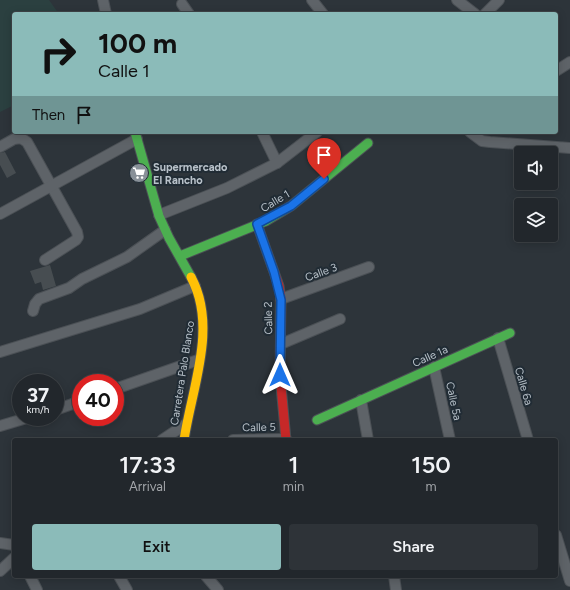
<!DOCTYPE html>
<html lang="en">
<head>
<meta charset="utf-8">
<style>
  :root { --surface:#22272c; --page:#2e3338; --text:#f1f3f6; --muted:#a2a5a9; --line:#3f4448; --accent:#8bbbb9 }
  body { margin:0; font-family:Figtree,sans-serif; background:var(--page); color:var(--text); height:100vh; display:flex; flex-direction:column; font-size:15px; white-space:nowrap }
  * { box-sizing:border-box; margin:0 }
  p { font-size:13px; color:var(--muted) }
  .icon { flex:none; width:22px; height:22px; fill:none; stroke:currentColor; stroke-width:2; stroke-linecap:round; stroke-linejoin:round }
  .map { position:relative; flex:1; overflow:hidden }
  .side { position:absolute; left:12px; top:438px; width:546px; height:140px; display:flex; flex-direction:column; background:var(--surface); border-radius:4px; box-shadow:0 2px 10px #0003,0 0 0 1px var(--line) }
  .side>* { flex:none }
  .top-card { position:absolute; left:12px; top:12px; width:546px; height:122px; border-radius:4px; box-shadow:0 2px 10px #0003,0 0 0 1px var(--line); background:#8bbbb9; color:#111; overflow:hidden }
  .buttons { position:absolute; left:514px; top:146px; display:grid; gap:8px }
  .buttons a { display:grid; place-items:center; width:44px; height:44px; border-radius:4px; background:var(--surface); box-shadow:0 2px 10px #0003,0 0 0 1px var(--line); font-size:20px }
  .speed { position:absolute; left:12px; top:374px; display:flex; gap:8px; font-size:20px; font-weight:700; text-align:center }
  .speed>* { display:grid; place-content:center; width:52px; height:52px; border-radius:50%; background:var(--surface); box-shadow:0 2px 10px #0003,0 0 0 1px var(--line); line-height:1 }
  .speed small { font-size:10px; font-weight:400 }
  .speed .limit { border:6px solid #d22; background:#fff; color:#111 }
  .pin { position:absolute; display:grid; place-items:center; width:34px; height:34px; color:#fff; margin:-41px -17px; border-radius:50% 50% 50% 0; rotate:-45deg; box-shadow:0 0 4px #0007 }
  .pin .icon { rotate:45deg }
  .me { position:absolute; width:44px; margin:-22px; rotate:0deg; stroke-linejoin:round; filter:drop-shadow(0 0 3px #0008) }
  .turn { display:flex; align-items:center; gap:14px; height:84px; padding:0 20px; font-size:18px }
  .turn .icon { width:52px; height:52px; stroke-width:2.5 }
  .turn b { display:block; font-size:28px; line-height:34px }
  .then { display:flex; align-items:center; height:38px; padding:0 20px; background:#0003; gap:8px; font-size:15px }
  .eta { display:flex; justify-content:space-evenly; align-items:center; height:68px; text-align:center }
  .eta b { font-size:24px; font-weight:600; line-height:28px }
  .button { display:flex; gap:8px; margin-top:auto; padding:8px 20px }
  .button a { flex:1; height:46px; border-radius:4px; background:var(--accent); color:#111; font-size:16px; font-weight:600; line-height:46px; text-align:center }
  .button a+a { background:var(--page); color:var(--text) }
  .map>svg:first-child { display:block }
  .green { fill:#2b4040 }
  .building { fill:#474d51 }
  .lines { fill:none; stroke-linecap:round; stroke-linejoin:round }
  .street-casing { stroke:#4b5055; stroke-width:12 }
  .fast-casing { stroke:#4b5055; stroke-width:11 }
  .slow-casing { stroke:#4b5055; stroke-width:11 }
  .jam-casing { stroke:#4b5055; stroke-width:11 }
  .street { stroke:#5e6368; stroke-width:10 }
  .fast { stroke:#4caf50; stroke-width:9 }
  .slow { stroke:#ffc107; stroke-width:9 }
  .jam { stroke:#c62828; stroke-width:9 }
  .route-casing { stroke:#114b97; stroke-width:10 }
  .route { stroke:#1a73e8; stroke-width:7 }
  .labels { text-anchor:middle; stroke-width:4; stroke-linejoin:round; paint-order:stroke }
  .poi-label { font-size:11px; font-weight:bold; fill:#b9c2ca; stroke:#212c35; text-anchor:start }
  .street-label { font-size:11px; fill:#b9c2ca; stroke:#212c35 }
</style>
</head>
<body>
<div class="map">
<svg width="570" height="590" viewBox="0 0 570 590">
  <rect width="100%" height="100%" fill="#2d343a"/>
  <path class="green" d="M0,0H49L59,14H14V105L0,112Z"/>
  <g class="building">
    <path d="M5,152L16,173L7,178L0,165V153Z"/>
    <path d="M50,265L56,286L43,290L41,282L35,284L30,271Z"/>
  </g>
  <g class="lines">
    <defs>
      <g id="street">
        <path d="M103,0L106,14"/>
        <path d="M312,0L323,14"/>
        <path d="M457,0L475,14"/>
        <path d="M182,4L189,14"/>
        <path d="M485,14L499,0"/>
        <path d="M556,71L570,62"/>
        <path d="M262,132L277,163"/>
        <path d="M470,132L482,141L490,142L570,148"/>
        <path d="M0,147L14,139L21,138L27,142L77,232L78,237L76,240L45,260"/>
        <path d="M0,214L137,139"/>
        <path d="M159,215L227,188L277,163L317,132"/>
        <path d="M281,299L369,267"/>
        <path d="M33,311L35,304L39,299L69,288L82,279L127,257L165,230"/>
        <path d="M498,338L528,440"/>
        <path d="M281,344L340,319"/>
        <path d="M0,352L140,309L195,286"/>
        <path d="M434,367L450,440"/>
        <path d="M115,389L198,360"/>
        <path d="M361,400L368,440"/>
        <path d="M55,410L81,401"/>
        <path d="M0,426L30,417"/>
        <path d="M162,440L186,424"/>
        <path d="M233,440L286,439"/>
        <path d="M556,535L570,581"/>
        <path d="M0,543L14,545"/>
        <path d="M0,571L14,558"/>
        <path d="M30,576L37,590"/>
        <path d="M119,576L127,590"/>
        <path d="M206,576L218,590"/>
        <path d="M394,576L396,590"/>
      </g>
      <g id="fast">
        <path d="M135,132L159,216L169,238L191,277"/>
        <path d="M180,256L266,221L291,206L368,143"/>
        <path d="M317,420L510,333"/>
      </g>
      <path id="slow" d="M184,440C192,387 218,327 191,277"/>
      <path id="jam" d="M257,224L279,286L281,299L280,375L286,440"/>
    </defs>
    <use href="#street" class="street-casing"/>
    <use href="#fast" class="fast-casing"/>
    <use href="#slow" class="slow-casing"/>
    <use href="#jam" class="jam-casing"/>
    <use href="#street" class="street"/>
    <use href="#fast" class="fast"/>
    <use href="#slow" class="slow"/>
    <use href="#jam" class="jam"/>
  </g>
  <g class="lines">
    <defs>
      <path id="route" d="M280,375L281,300L274,272L257,224L291,206L324,179"/>
    </defs>
    <use href="#route" class="route-casing"/>
    <use href="#route" class="route"/>
  </g>
  <defs>
    <symbol id="supermarket-disc" viewBox="-11 -11 22 22"><circle r="9.5" fill="#889098" stroke="#212c35"/><path d="M-6-5.5h2.5l.6 2H6L4.5 2H-2.5L-4.4-4H-6ZM-1.5 3.2a1.3 1.3 0 1 0 .1 0ZM3 3.2a1.3 1.3 0 1 0 .1 0Z" fill="#fff"/></symbol>
  </defs>
  <g fill-rule="evenodd">
    <use href="#supermarket-disc" x="128" y="162" width="22" height="22"/>
  </g>
  <g class="labels">
    <g class="poi-label">
      <text x="153" y="171">Supermercado<tspan x="153" dy="13">El Rancho</tspan></text>
    </g>
    <g class="street-label">
      <text transform="translate(275 201) rotate(-31)" y="4">Calle 1</text>
      <text transform="translate(321 272) rotate(-20)" y="4">Calle 3</text>
      <text transform="translate(268 318) rotate(-91)" y="4">Calle 2</text>
      <text transform="translate(430 356) rotate(-24)" y="4">Calle 1a</text>
      <text transform="translate(182 373) rotate(-81)" y="4">Carretera Palo Blanco</text>
      <text transform="translate(524 386) rotate(74)" y="4">Calle 6a</text>
      <text transform="translate(454 401) rotate(78)" y="4">Calle 5a</text>
      <text transform="translate(259 427) rotate(-1)" y="4">Calle 5</text>
    </g>
  </g>
</svg>
<div class="buttons">
<a><svg class="icon" aria-label="sound" viewBox="0 0 24 24"><path d="M4 9h4l5-4v14l-5-4H4zM17 9q2 3 0 6"/></svg></a>
<a><svg class="icon" aria-label="layers" viewBox="0 0 24 24"><path d="M12 4l9 5-9 5-9-5zM3 14l9 5 9-5"/></svg></a>
</div>
<div class="speed"><div>37<small>km/h</small></div><div class="limit">40</div></div>
<div class="pin" style="left:324px;top:179px;background:#d93025"><svg class="icon" aria-label="arrive" viewBox="0 0 24 24"><path d="M6 21V4h12l-3 4 3 4H6"/></svg></div>
<svg class="me" style="left:280px;top:375px" viewBox="-20 -20 40 40"><path d="M0-17L14 15 0 8-14 15z" fill="#1a73e8" stroke="#fff" stroke-width="4"/></svg>
<div class="top-card">
<div class="turn"><svg class="icon" aria-label="right" viewBox="0 0 24 24"><path d="M7 20v-9h11M14 6l5 5-5 5"/></svg><div><b>100 m</b>Calle 1</div></div>
<div class="then">Then<svg class="icon" aria-label="arrive" viewBox="0 0 24 24"><path d="M6 21V4h12l-3 4 3 4H6"/></svg></div>
</div>
<section class="side">
<div class="eta">
<div><b>17:33</b><p>Arrival</p></div>
<div><b>1</b><p>min</p></div>
<div><b>150</b><p>m</p></div>
</div>
<div class="button"><a>Exit</a><a>Share</a></div>
</section>
</div>
</body>
</html>
